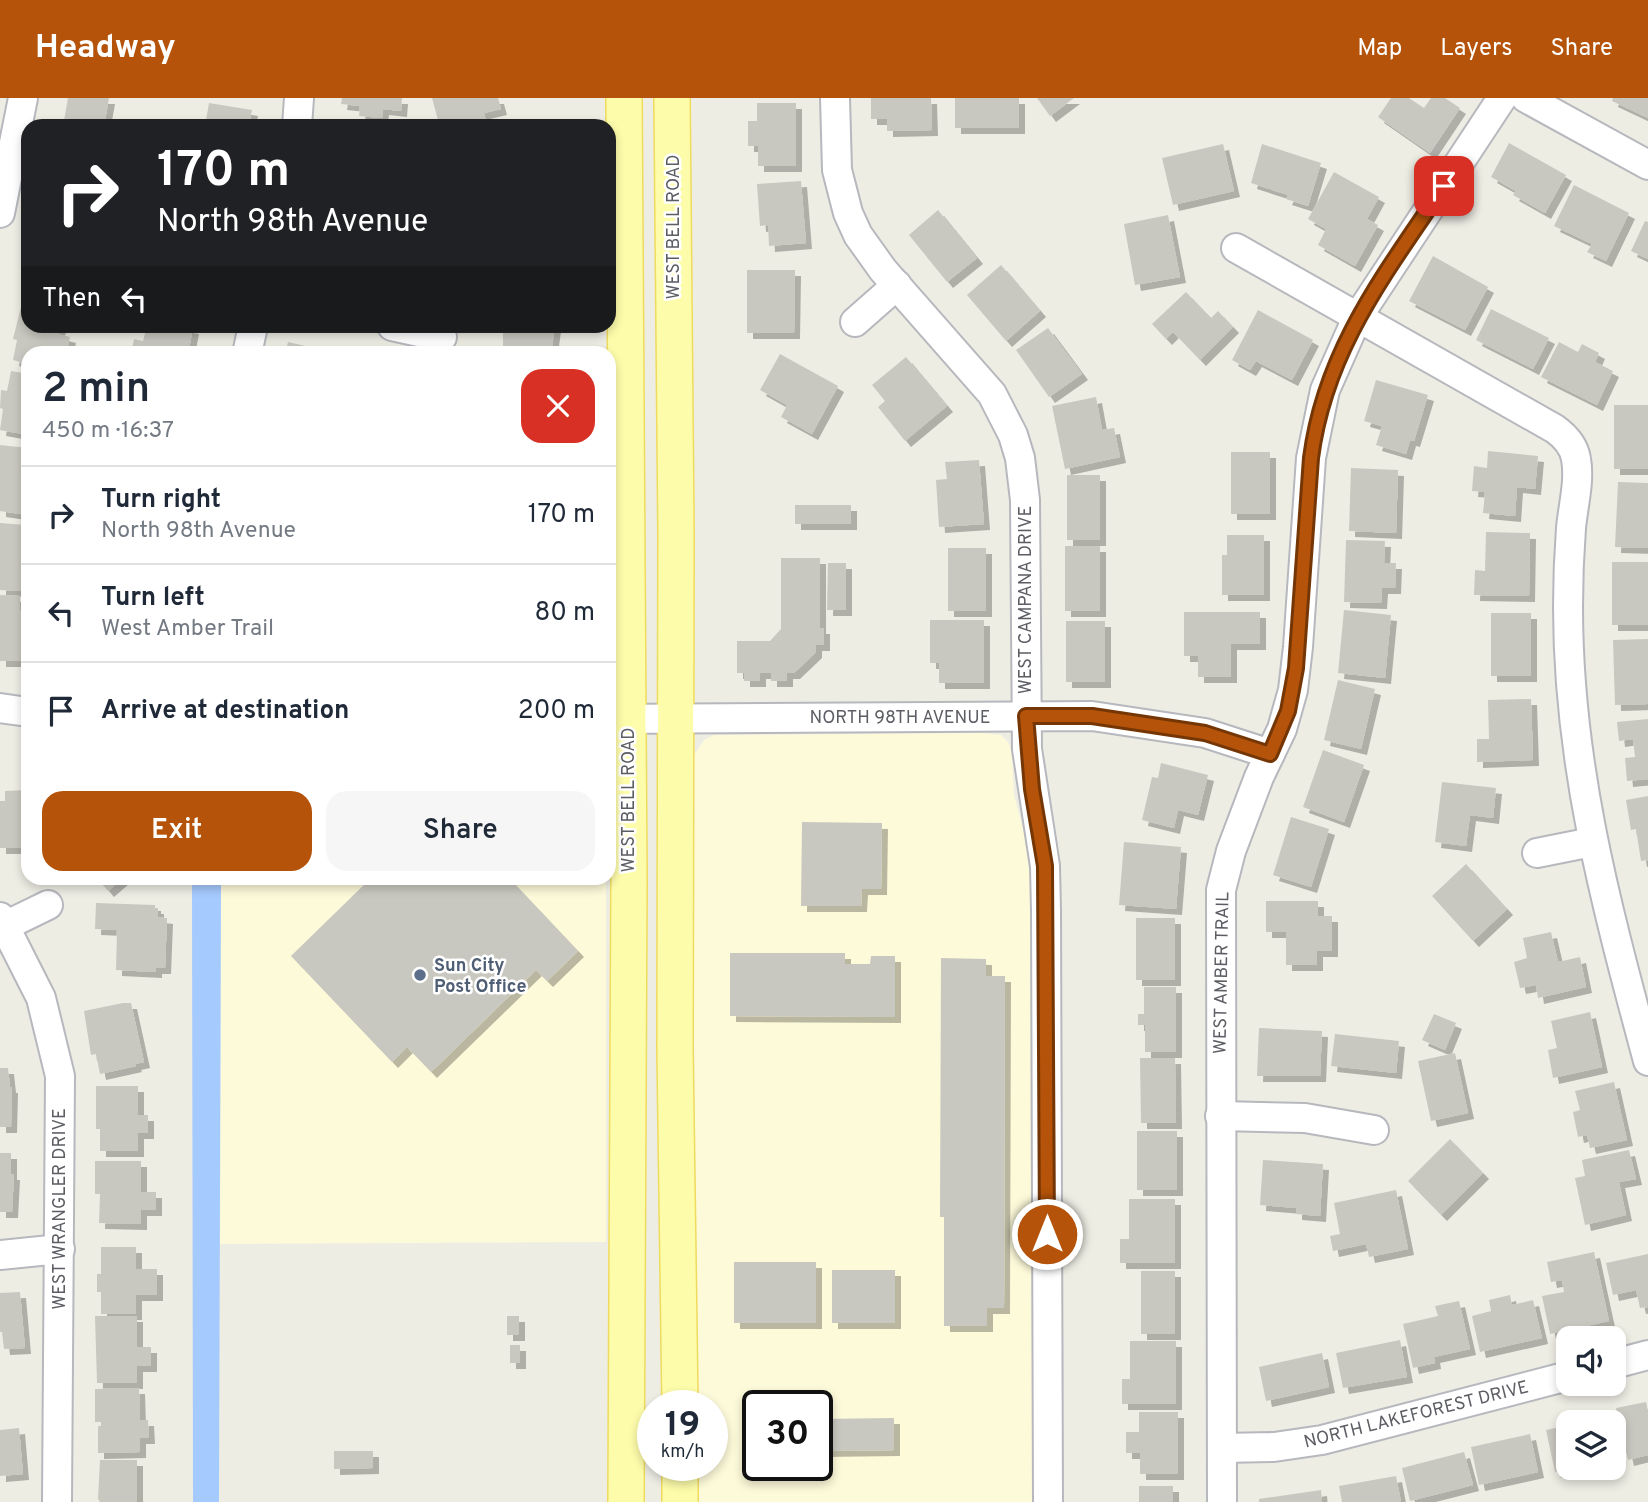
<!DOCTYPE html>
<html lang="en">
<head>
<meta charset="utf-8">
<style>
  :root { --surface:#fff; --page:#f6f6f7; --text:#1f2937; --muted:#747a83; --line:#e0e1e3; --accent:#b45309 }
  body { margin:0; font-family:Overpass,sans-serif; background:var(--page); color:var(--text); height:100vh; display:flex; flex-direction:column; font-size:26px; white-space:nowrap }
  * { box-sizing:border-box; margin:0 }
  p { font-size:23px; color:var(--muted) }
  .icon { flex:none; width:38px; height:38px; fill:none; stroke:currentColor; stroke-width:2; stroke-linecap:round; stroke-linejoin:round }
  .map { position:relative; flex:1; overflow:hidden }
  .side { position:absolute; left:21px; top:248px; width:595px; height:539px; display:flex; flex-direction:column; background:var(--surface); border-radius:21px; box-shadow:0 4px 10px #0003 }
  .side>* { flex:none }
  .hud { position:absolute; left:21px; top:21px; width:595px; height:214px; border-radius:21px; box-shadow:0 4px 10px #0003; background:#202124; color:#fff; overflow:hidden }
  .buttons { position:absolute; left:1556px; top:1228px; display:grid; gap:14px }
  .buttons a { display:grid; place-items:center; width:70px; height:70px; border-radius:14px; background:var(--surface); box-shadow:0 4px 10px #0003; font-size:35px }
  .speed { position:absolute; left:637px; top:1292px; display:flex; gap:14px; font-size:35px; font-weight:700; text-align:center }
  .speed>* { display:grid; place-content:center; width:91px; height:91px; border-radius:50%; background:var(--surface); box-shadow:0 4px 10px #0003; line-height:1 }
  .speed small { font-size:18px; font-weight:400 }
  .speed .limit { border:4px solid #111; border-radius:10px; background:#fff; color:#111 }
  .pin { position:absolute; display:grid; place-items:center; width:60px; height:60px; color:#fff; margin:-30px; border-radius:14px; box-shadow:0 4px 10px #0006 }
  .me { position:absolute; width:77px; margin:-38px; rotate:0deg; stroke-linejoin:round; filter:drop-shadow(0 0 5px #0008) }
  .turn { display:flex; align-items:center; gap:24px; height:147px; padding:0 21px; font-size:32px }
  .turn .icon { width:91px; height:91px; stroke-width:2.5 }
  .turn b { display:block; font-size:49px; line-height:60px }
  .then { display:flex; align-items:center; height:66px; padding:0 21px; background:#0003; gap:14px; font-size:26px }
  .round { display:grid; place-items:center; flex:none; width:74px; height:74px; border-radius:21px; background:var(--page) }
  .headline { display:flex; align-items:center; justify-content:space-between; height:119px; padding:0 21px }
  h1 { font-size:42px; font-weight:600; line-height:52px }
  .button { display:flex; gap:14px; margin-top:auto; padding:14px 21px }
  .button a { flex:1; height:80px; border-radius:21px; background:var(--accent); color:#fff; font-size:28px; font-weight:600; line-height:80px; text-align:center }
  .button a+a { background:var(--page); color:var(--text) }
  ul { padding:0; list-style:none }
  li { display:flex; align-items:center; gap:21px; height:98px; padding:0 21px; border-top:2px solid var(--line) }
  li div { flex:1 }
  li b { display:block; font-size:26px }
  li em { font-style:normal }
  header { display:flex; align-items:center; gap:42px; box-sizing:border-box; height:98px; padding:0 35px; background:var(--accent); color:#fff }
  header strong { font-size:33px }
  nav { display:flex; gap:38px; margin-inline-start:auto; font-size:24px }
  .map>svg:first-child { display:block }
  .commercial { fill:#fdfada; fill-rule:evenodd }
  .water { fill:#a5cafd }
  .building { fill:#c9c8c0; filter:url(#shadow) }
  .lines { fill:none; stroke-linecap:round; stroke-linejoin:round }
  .minor-casing { stroke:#b6b8be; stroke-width:32 }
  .major-casing { stroke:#efdb5d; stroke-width:38 }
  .minor { stroke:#fff; stroke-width:28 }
  .major { stroke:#fdfcaa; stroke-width:35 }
  .route-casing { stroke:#753606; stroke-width:18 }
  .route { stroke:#b45309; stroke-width:12 }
  .service-dot { fill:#5c6f8a; stroke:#fff; stroke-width:2.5 }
  .labels { text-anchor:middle; stroke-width:5; stroke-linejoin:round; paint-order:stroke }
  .street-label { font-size:18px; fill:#5c5e64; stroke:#fff }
  .service-label { font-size:18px; font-weight:bold; fill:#4e5e75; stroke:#fff; text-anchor:start }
</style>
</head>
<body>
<header>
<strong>Headway</strong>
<nav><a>Map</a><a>Layers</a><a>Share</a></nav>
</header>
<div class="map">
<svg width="1648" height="1404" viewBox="0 0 1648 1404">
  <defs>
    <filter id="shadow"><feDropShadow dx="6" dy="6" stdDeviation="0" flood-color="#0004"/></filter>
  </defs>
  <rect width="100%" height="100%" fill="#eeede4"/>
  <g class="commercial">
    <path d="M982,635L1001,637L1008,644L1012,655L1014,697L1024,734L1033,801L1037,1404H697V1367H712V1307H698L691,661L704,642L714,637ZM758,1307H817V1367H758Z"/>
    <path d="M221,781H606V1144L220,1146Z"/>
  </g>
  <path class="water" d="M192,781H221L219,1404H193Z"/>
  <g class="building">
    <path d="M68,0H109L104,28H63Z"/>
    <path d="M342,0H402L401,13L383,11L382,20L359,18L360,8L341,6Z"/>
    <path d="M432,0H498L501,11L484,15L487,27L483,28H462L461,21L439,26Z"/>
    <path d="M871,0H931L932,32L887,33V21H871Z"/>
    <rect x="955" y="0" width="64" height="30"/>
    <path d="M1037,0H1074L1050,18Z"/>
    <path d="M1391,0H1409L1424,10L1431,0H1445L1460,10L1430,55L1378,19Z"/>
    <path d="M1613,0H1648V20L1612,3Z"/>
    <path d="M209,5L252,12L249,28H205Z"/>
    <path d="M757,5H796V68H758V48H748V23H757Z"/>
    <path d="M1509,45L1566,77L1545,115L1513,97L1516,93L1491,79Z"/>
    <path d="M1223,46L1234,93L1173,107L1162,60Z"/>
    <path d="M1262,46L1321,65L1308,108L1286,101L1288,97L1251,85Z"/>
    <path d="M1334,74L1379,99L1367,121L1378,127L1355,168L1318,147L1326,131L1308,121Z"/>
    <path d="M801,83L806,145L769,148L768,127L760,128L757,86Z"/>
    <path d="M1574,87L1629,115L1606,163L1587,154L1592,146L1554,128Z"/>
    <path d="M938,112L977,160L947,184L909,137Z"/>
    <path d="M1168,117L1180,179L1135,187L1124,126Z"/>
    <path d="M1645,123L1648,124V161L1631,153Z"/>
    <path d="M1433,158L1488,189L1465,232L1409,203Z"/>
    <path d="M1001,167L1040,213L1006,243L967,197Z"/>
    <path d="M747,172H795L794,235H747Z"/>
    <path d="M1186,194L1211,220L1218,213L1233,229L1200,262L1173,234L1166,241L1152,226Z"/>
    <path d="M24,197L28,198V228H60L58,236L70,239L66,256H28V266L13,262L17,242L13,241Z"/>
    <path d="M1491,211L1549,240L1533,271L1476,242Z"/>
    <path d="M1258,212L1313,242L1292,282L1256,263L1250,272L1232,262Z"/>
    <path d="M147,228H181L193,230L188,256H131L134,241L143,243Z"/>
    <path d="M506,228H555L551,256H503V234H505Z"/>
    <path d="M1048,230L1082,276L1049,299L1016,252Z"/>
    <path d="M288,244L314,250L313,256H285Z"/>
    <path d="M1559,244L1578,254L1582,246L1599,255L1595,264L1613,273L1597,307L1541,279Z"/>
    <path d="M780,256L838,288L812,336L781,319L787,307L760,292Z"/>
    <path d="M906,259L947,308L905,343L878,309L885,303L872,287Z"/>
    <path d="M11,273L28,276V337L0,332L3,311L0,310L1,292L7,293Z"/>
    <path d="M1376,282L1428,297L1414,343L1410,342L1406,356L1376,347L1382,328L1364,323Z"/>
    <path d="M1096,299L1102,332L1114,330L1120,359L1065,371L1052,308Z"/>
    <rect x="1614" y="307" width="34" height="64"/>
    <path d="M0,347L28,350L27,417L0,413Z"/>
    <path d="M1488,353L1538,358L1535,391L1517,389L1515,418L1483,415L1485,394L1472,393L1474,368L1487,370Z"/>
    <rect x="1231" y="354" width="39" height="62"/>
    <path d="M979,362L984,426L939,429L936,382L947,381L945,364Z"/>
    <path d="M1351,370L1398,372L1396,435L1349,433Z"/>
    <rect x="1067" y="377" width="33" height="65"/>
    <path d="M1618,384L1648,385V450L1615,449Z"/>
    <rect x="795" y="407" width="56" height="19"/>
    <path d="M0,425L26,427L24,456L28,457V478H22L21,493L0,492Z"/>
    <path d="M1486,434L1530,435L1529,498L1474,497L1475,472L1485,473Z"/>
    <path d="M1227,437H1264V497H1222V457H1227Z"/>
    <path d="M1346,442L1385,443L1384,465H1396L1395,490H1382L1381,505L1344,504Z"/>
    <rect x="1065" y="448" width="35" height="65"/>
    <rect x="948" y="450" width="38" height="63"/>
    <path d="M781,460H820V530H824V547H816V554L794,575H787V583H771V575H760V583H744V575H737V543H770L781,531Z"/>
    <rect x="1612" y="464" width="36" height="63"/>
    <path d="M828,465H846V512H827Z"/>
    <path d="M0,497L20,498V512H28V563H0Z"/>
    <path d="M1344,512L1391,517L1385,580L1338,575Z"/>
    <path d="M1184,514H1260V546H1231V579H1198V558H1184Z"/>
    <rect x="1491" y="515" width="40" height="63"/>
    <path d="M930,522H984V585H939V565H930Z"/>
    <rect x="1066" y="523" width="39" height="61"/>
    <path d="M1648,541V606L1615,607L1613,542Z"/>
    <path d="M1338,582L1375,591L1361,651L1324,642Z"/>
    <path d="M1531,601L1533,662L1477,664V641H1489L1488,602Z"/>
    <path d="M1648,621V681L1627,683L1625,660L1635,659L1633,641L1619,643L1617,624Z"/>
    <path d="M1323,652L1364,667L1344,724L1303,709Z"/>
    <path d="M1161,665L1208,677L1198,717L1178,712L1174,730L1142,722L1152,679L1158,680Z"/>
    <path d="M1442,684L1496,690L1493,720L1470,717L1466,748L1435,744Z"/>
    <path d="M28,692V750H0V703H5V693Z"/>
    <path d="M1648,698V762L1641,763L1636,731L1631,732L1626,702Z"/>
    <path d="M1291,719L1329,731L1311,789L1273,777Z"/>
    <path d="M802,724L882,725L881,791H862L861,808H801Z"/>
    <path d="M1124,744L1181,749L1176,811L1119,807Z"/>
    <path d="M1466,766L1507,811L1473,843L1432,798Z"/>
    <path d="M97,780H123L108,793Z"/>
    <path d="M371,780H509L578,853L547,883L536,872L431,974L407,949L392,964L291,858Z"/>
    <path d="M1266,803H1318V818H1332V853H1317V867H1286V834H1266Z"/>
    <path d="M96,805L155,807V810H158V819L167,820L165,870H156V874L116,872L117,832L95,831Z"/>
    <rect x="1136" y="820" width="39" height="62"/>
    <path d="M1551,834L1558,864L1580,859L1586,889L1538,900L1536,887L1520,890L1514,864L1527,860L1523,840Z"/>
    <path d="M730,855H845V866H870L871,858H895V919L730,918Z"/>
    <path d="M941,860L986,861V878H1005L1004,1210H987V1228H944V1119H940Z"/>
    <path d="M1144,889H1176V954H1145V927H1138V916H1144Z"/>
    <path d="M123,905H131L144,964L135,966L136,968L100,976L96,956L91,957L84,913Z"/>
    <path d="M1590,914L1602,969L1553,980L1548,952L1557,950L1551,923Z"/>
    <path d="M1434,916L1456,925L1445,952L1422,942Z"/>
    <path d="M1259,930L1322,933L1320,978H1257Z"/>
    <path d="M1335,936L1399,943L1396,975L1331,968Z"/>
    <path d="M1455,955L1468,1015L1431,1023L1418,963Z"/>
    <path d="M1140,960H1175L1176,1025H1141Z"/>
    <path d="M0,970H8L10,989H12L11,1029H0Z"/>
    <path d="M1614,984L1627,1042L1590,1050L1587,1037L1578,1039L1573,1014L1580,1012L1575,993Z"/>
    <path d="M96,988H138V1017H148V1035H138V1053H100V1031H96Z"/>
    <rect x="1137" y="1033" width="40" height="59"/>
    <path d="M1450,1041L1483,1075L1441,1117L1408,1083Z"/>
    <path d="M1629,1052L1636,1081L1619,1084L1626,1117L1585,1127L1575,1080L1585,1078L1582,1062Z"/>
    <path d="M0,1055H11V1076H14L12,1114H0Z"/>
    <path d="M1263,1062L1323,1066L1320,1118L1296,1116V1110L1260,1107Z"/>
    <path d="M95,1063H141V1094H156V1112H141V1126L99,1125L100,1096H95Z"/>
    <path d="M1396,1092L1408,1151L1369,1159L1366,1146L1333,1153L1330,1138L1340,1136L1334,1105Z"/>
    <path d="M1129,1101H1175V1165H1120V1141H1129Z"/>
    <path d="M101,1149H136V1171H157V1197H136V1216H101V1194H97V1176H101Z"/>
    <path d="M1594,1154L1609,1223L1550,1236L1542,1198L1564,1194L1562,1182L1551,1184L1547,1164Z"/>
    <path d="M1648,1156V1209L1640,1210L1636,1192L1613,1197L1606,1165Z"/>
    <rect x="734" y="1164" width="82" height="61"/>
    <rect x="832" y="1172" width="63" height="53"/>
    <rect x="1141" y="1173" width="34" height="63"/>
    <path d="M20,1194L25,1250L4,1251L2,1234H0V1195Z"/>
    <path d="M1510,1197L1512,1207L1533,1202L1542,1240L1480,1254L1472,1218L1491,1213L1489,1202Z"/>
    <path d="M1459,1203L1470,1251L1434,1259L1435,1265L1413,1270L1403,1226L1438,1218L1435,1208Z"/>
    <path d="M95,1218H137V1249H151V1268H137V1285H97Z"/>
    <rect x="507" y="1218" width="12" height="19"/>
    <path d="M1400,1242L1407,1279L1343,1290L1336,1255Z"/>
    <path d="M1130,1243H1176V1306H1122V1281H1130Z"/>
    <rect x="510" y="1247" width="10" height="18"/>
    <path d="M1322,1255L1329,1289L1266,1303L1259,1269Z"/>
    <path d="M139,1290L140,1322H148L149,1340H140V1354L98,1355V1328H101V1324H95V1291Z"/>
    <path d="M1646,1304L1648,1314V1357L1628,1362L1616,1310Z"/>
    <path d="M1139,1314H1178V1376H1140V1355H1126V1334H1139Z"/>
    <path d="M894,1320V1352L817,1353V1321Z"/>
    <path d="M1564,1328L1566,1340L1568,1339V1371L1555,1374L1546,1332Z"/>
    <path d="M19,1330L23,1376L0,1378V1332Z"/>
    <path d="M1530,1336L1538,1374L1479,1387L1471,1349Z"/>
    <path d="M334,1353H373V1370L334,1371Z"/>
    <path d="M1464,1354L1473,1387L1410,1403L1402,1370Z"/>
    <path d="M100,1362H137V1404H100L98,1401Z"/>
    <path d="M1592,1370H1615V1371L1593,1376Z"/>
    <path d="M1396,1378L1401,1404H1342L1339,1388Z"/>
    <rect x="1139" y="1388" width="34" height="16"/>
    <path d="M1321,1392L1322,1404H1259V1401Z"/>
  </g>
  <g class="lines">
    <defs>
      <g id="minor">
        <path d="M835,0L837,72L848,115L858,137L883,172L992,296L1013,337L1020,360L1025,402L1027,651L1045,768L1046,813L1048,1404"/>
        <path d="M1526,0L1648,67"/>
        <path d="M297,28L299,0"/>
        <path d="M0,115L23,0"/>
        <path d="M1236,150L1555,331C1566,339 1574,348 1576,361C1580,383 1573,408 1571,430C1569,456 1568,483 1568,509C1568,669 1607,810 1648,963"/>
        <path d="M855,224L897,187"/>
        <path d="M392,228L442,239"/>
        <path d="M247,256L253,228"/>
        <path d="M0,610L28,614"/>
        <path d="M609,621L1092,618L1205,635L1270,656"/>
        <path d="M1537,755L1592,744"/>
        <path d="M0,819L41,900L60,978L57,1404"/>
        <path d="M5,828L48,807"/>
        <path d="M1220,1018L1305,1020L1374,1032"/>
        <path d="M0,1157L60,1151"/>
        <path d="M1614,1266L1648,1257"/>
        <path d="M1222,1350L1274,1349L1322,1342L1568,1278"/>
        <path d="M1222,1404L1221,792L1231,753L1259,679L1282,631L1293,592L1298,549L1311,360L1325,292L1357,220L1502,0"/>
      </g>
      <g id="major">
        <path d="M624,0L629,783L626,1404"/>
        <path d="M672,0L676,437L675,952L680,1307"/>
        <path d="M680,1404V1367"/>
      </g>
    </defs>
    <use href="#minor" class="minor-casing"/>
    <use href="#major" class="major-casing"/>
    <use href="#minor" class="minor"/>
    <use href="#major" class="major"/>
  </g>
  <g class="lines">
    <defs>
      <path id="route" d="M1047,1136L1045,768L1032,691L1026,618H1092L1205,635L1270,656L1288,613L1296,570L1311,360C1325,252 1385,176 1444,88"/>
    </defs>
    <use href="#route" class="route-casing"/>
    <use href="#route" class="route"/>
  </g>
  <circle class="service-dot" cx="420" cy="877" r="7"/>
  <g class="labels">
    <g class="street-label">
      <text transform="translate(673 129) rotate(-90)" y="6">WEST BELL ROAD</text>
      <text transform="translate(1025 502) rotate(-90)" y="6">WEST CAMPANA DRIVE</text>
      <text x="900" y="625">NORTH 98TH AVENUE</text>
      <text transform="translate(628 702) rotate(-90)" y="6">WEST BELL ROAD</text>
      <text transform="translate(1221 875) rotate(-89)" y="6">WEST AMBER TRAIL</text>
      <text transform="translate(59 1111) rotate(-90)" y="6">WEST WRANGLER DRIVE</text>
      <text transform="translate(1416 1316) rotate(-14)" y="6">NORTH LAKEFOREST DRIVE</text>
    </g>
    <g class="service-label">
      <text x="434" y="873">Sun City<tspan x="434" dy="21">Post Office</tspan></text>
    </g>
  </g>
</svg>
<div class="buttons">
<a><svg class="icon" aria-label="sound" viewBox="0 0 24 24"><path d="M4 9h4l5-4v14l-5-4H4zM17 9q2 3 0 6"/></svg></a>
<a><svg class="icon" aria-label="layers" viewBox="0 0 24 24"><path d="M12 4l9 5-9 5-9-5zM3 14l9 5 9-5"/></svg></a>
</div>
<div class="speed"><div>19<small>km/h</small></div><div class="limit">30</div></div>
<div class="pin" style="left:1444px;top:88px;background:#d93025"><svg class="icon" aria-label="arrive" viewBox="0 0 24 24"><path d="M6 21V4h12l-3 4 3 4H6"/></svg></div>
<svg class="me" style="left:1047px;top:1136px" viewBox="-20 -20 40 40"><circle r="17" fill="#b45309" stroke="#fff" stroke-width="3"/><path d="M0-11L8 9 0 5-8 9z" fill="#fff"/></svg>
<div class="hud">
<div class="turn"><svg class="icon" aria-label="right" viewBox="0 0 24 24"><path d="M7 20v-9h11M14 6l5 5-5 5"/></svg><div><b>170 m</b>North 98th Avenue</div></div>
<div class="then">Then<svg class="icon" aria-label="left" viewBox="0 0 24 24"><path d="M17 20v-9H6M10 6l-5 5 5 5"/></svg></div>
</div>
<section class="side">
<div class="headline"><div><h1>2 min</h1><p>450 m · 16:37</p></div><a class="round" style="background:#d93025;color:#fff"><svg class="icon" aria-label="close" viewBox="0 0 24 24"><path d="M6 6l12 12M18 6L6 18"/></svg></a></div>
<ul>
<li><svg class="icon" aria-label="right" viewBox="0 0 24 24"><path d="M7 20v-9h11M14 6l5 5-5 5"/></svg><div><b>Turn right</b><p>North 98th Avenue</p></div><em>170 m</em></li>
<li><svg class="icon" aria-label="left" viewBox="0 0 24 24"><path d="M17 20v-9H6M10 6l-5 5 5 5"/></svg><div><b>Turn left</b><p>West Amber Trail</p></div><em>80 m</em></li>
<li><svg class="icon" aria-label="arrive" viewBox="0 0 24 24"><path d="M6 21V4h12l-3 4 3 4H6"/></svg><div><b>Arrive at destination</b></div><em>200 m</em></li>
</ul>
<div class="button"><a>Exit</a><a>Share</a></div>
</section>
</div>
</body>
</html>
